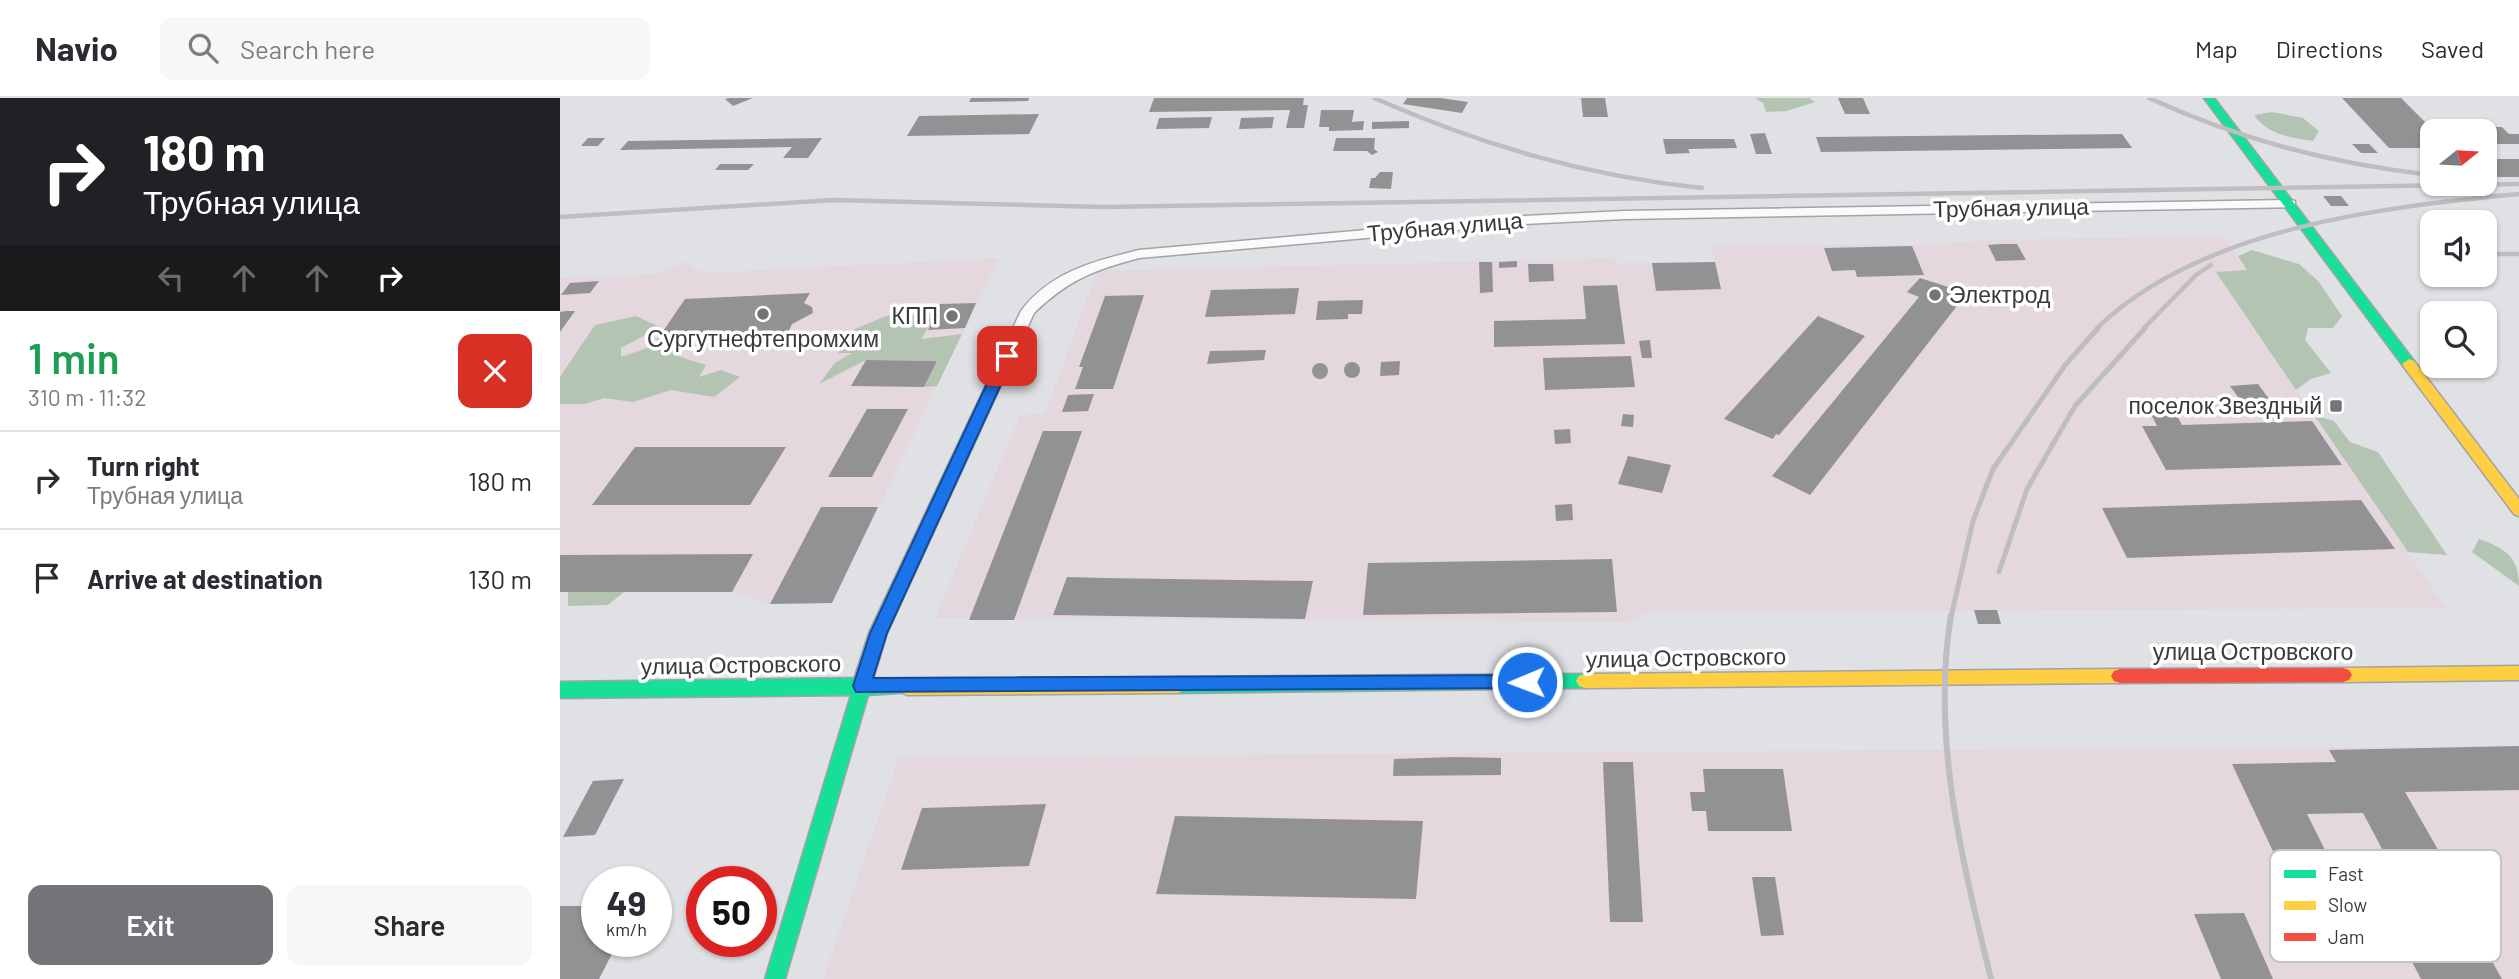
<!DOCTYPE html>
<html lang="en">
<head>
<meta charset="utf-8">
<style>
  :root { --surface:#fff; --page:#f7f7f7; --text:#2b2b33; --muted:#7c7c81; --line:#e1e1e2; --accent:#747478 }
  body { margin:0; font-family:Barlow,sans-serif; background:var(--page); color:var(--text); height:100vh; display:flex; flex-direction:column; font-size:26px; white-space:nowrap }
  * { box-sizing:border-box; margin:0 }
  p { font-size:23px; color:var(--muted) }
  .icon { flex:none; width:38px; height:38px; fill:none; stroke:currentColor; stroke-width:2; stroke-linecap:round; stroke-linejoin:round }
  .map { position:relative; flex:1; overflow:hidden }
  .drawer { display:flex; flex-direction:column; background:var(--surface); width:560px }
  .drawer>* { flex:none }
  .hud { background:#202124; color:#fff; overflow:hidden }
  .needle { width:46px; rotate:72deg }
  .buttons { position:absolute; left:1860px; top:21px; display:grid; gap:14px }
  .buttons a { display:grid; place-items:center; width:77px; height:77px; border-radius:14px; background:var(--surface); box-shadow:0 2px 5px #0004; font-size:35px }
  .speed { position:absolute; left:21px; top:768px; display:flex; gap:14px; font-size:35px; font-weight:700; text-align:center }
  .speed>* { display:grid; place-content:center; width:91px; height:91px; border-radius:50%; background:var(--surface); box-shadow:0 2px 5px #0004; line-height:1 }
  .speed small { font-size:18px; font-weight:400 }
  .speed .limit { border:10px solid #d22; background:#fff; color:#111 }
  .pin { position:absolute; display:grid; place-items:center; width:60px; height:60px; color:#fff; margin:-30px; border-radius:14px; box-shadow:0 4px 10px #0006 }
  .me { position:absolute; width:77px; margin:-38px; rotate:269deg; stroke-linejoin:round; filter:drop-shadow(0 0 5px #0008) }
  .turn { display:flex; align-items:center; gap:24px; height:147px; padding:0 28px; font-size:32px }
  .turn .icon { width:91px; height:91px; stroke-width:2.5 }
  .turn b { display:block; font-size:49px; line-height:60px }
  .lanes { display:flex; align-items:center; height:66px; padding:0 28px; background:#0003; justify-content:center; gap:35px; direction:ltr }
  .lanes .off { opacity:.35 }
  .round { display:grid; place-items:center; flex:none; width:74px; height:74px; border-radius:14px; background:var(--page) }
  .head { display:flex; align-items:center; justify-content:space-between; height:119px; padding:0 28px }
  h1 { font-size:42px; font-weight:600; line-height:52px; color:#1e9e55 }
  .action { display:flex; gap:14px; margin-top:auto; padding:14px 28px }
  .action a { flex:1; height:80px; border-radius:14px; background:var(--accent); color:#fff; font-size:28px; font-weight:600; line-height:80px; text-align:center }
  .action a+a { background:var(--page); color:var(--text) }
  ul { padding:0; list-style:none }
  li { display:flex; align-items:center; gap:21px; height:98px; padding:0 28px; border-top:2px solid var(--line) }
  li div { flex:1 }
  li b { display:block; font-size:26px }
  li em { font-style:normal }
  header { display:flex; align-items:center; gap:42px; box-sizing:border-box; height:98px; padding:0 35px; background:var(--surface); border-bottom:2px solid var(--line) }
  header strong { font-size:33px }
  nav { display:flex; gap:38px; margin-inline-start:auto; font-size:24px }
  .search { width:490px; height:63px; background:var(--page); display:flex; align-items:center; gap:18px; box-sizing:border-box; padding:0 24px; border-radius:14px; color:var(--muted); font-size:26px }
  main { display:flex; flex:1; min-height:0 }
  .map>svg:first-child { display:block }
  .industrial { fill:#e4d7de }
  .forest { fill:#b4c4b2 }
  .building { fill:#929294 }
  .lines { fill:none; stroke-linecap:round; stroke-linejoin:round }
  .street-casing { stroke:#a2a3a6; stroke-width:3 }
  .fast-casing { stroke:#a2a3a6; stroke-width:3 }
  .slow-casing { stroke:#a2a3a6; stroke-width:3 }
  .jam-casing { stroke:#a2a3a6; stroke-width:3 }
  .street { fill:#fafafb; fill-rule:evenodd }
  .fast { fill:#16e098; fill-rule:evenodd }
  .slow { fill:#ffcf43; fill-rule:evenodd }
  .jam { fill:#f24e42; fill-rule:evenodd }
  .rail-far2 { stroke:#bebec0; stroke-width:4.5 }
  .rail-far1 { stroke:#bebec0; stroke-width:5 }
  .rail { stroke:#bebec0; stroke-width:6 }
  .route { fill:#1a73e8; stroke:#114b97; stroke-width:2 }
  .poi-dot { fill:#747478; stroke:#fff; stroke-width:2.5 }
  .labels { text-anchor:middle; stroke-width:7; stroke-linejoin:round; paint-order:stroke }
  .street-label { font-size:23px; fill:#3a3a3d; stroke:#fff }
  .poi-label { font-size:23px; fill:#3a3a3d; stroke:#fff; text-anchor:end }
  .key { fill:#fff; stroke:#c4c4c5; stroke-width:2 }
  .key-label { font-size:19px; fill:#3a3a3d }
</style>
</head>
<body>
<header>
<strong>Navio</strong>
<div class="search"><svg class="icon" aria-label="search" viewBox="0 0 24 24"><circle cx="10" cy="10" r="6"/><path d="M15 15l6 6"/></svg>Search here</div>
<nav><a>Map</a><a>Directions</a><a>Saved</a></nav>
</header>
<main>
<section class="drawer">
<div class="hud">
<div class="turn"><svg class="icon" aria-label="right" viewBox="0 0 24 24"><path d="M7 20v-9h11M14 6l5 5-5 5"/></svg><div><b>180 m</b>Трубная улица</div></div>
<div class="lanes"><svg class="icon off" aria-label="left" viewBox="0 0 24 24"><path d="M17 20v-9H6M10 6l-5 5 5 5"/></svg><svg class="icon off" aria-label="ahead" viewBox="0 0 24 24"><path d="M12 20V5M6 11l6-6 6 6"/></svg><svg class="icon off" aria-label="ahead" viewBox="0 0 24 24"><path d="M12 20V5M6 11l6-6 6 6"/></svg><svg class="icon" aria-label="right" viewBox="0 0 24 24"><path d="M7 20v-9h11M14 6l5 5-5 5"/></svg></div>
</div>
<div class="head"><div><h1>1 min</h1><p>310 m · 11:32</p></div><a class="round" style="background:#d93025;color:#fff"><svg class="icon" aria-label="close" viewBox="0 0 24 24"><path d="M6 6l12 12M18 6L6 18"/></svg></a></div>
<ul>
<li><svg class="icon" aria-label="right" viewBox="0 0 24 24"><path d="M7 20v-9h11M14 6l5 5-5 5"/></svg><div><b>Turn right</b><p>Трубная улица</p></div><em>180 m</em></li>
<li><svg class="icon" aria-label="arrive" viewBox="0 0 24 24"><path d="M6 21V4h12l-3 4 3 4H6"/></svg><div><b>Arrive at destination</b></div><em>130 m</em></li>
</ul>
<div class="action"><a>Exit</a><a>Share</a></div>
</section>
<div class="map">
<svg width="1959" height="881" viewBox="0 0 1959 881">
  <rect width="100%" height="100%" fill="#e0e1e5"/>
  <g class="industrial">
    <path d="M1663,138L1688,172L1656,174L1886,510L1087,515L1068,524L375,520L460,317L485,316L537,173L1054,160L1056,165L1155,164L1151,147H1359L1433,142Z"/>
    <path d="M439,160L272,505L210,506L171,494H0V180L95,176L126,164L144,175Z"/>
    <path d="M1959,648V881H263L339,659Z"/>
  </g>
  <g class="forest">
    <path d="M1195,0H1249L1255,4L1227,13L1206,14L1203,5Z"/>
    <path d="M1712,14L1743,20L1759,33L1753,43C1729,39 1708,37 1694,17Z"/>
    <path d="M1692,152L1739,166L1759,184L1782,218L1773,230H1748L1745,242L1771,275L1751,281L1736,292L1656,174L1687,172L1678,158Z"/>
    <path d="M367,217L372,223L361,241L402,236L377,288L364,289L377,263L306,262L259,286L275,265L292,255H278L295,231L326,218Z"/>
    <path d="M76,218L100,229L61,250V259L90,249L115,251L120,259L146,267L139,279L161,272L180,279L154,299L111,292L73,304L44,300L25,306H0V279L35,227Z"/>
    <path d="M1754,317L1774,323L1790,344L1818,354L1887,457L1848,454Z"/>
    <path d="M1919,441C1944,450 1959,458 1959,488L1912,454Z"/>
    <path d="M8,494H64L48,507L8,508Z"/>
  </g>
  <g class="building">
    <path d="M169,0H193L173,8L165,1Z"/>
    <path d="M411,0H469L468,3L409,4Z"/>
    <path d="M594,0H744L743,7H748L744,30H726L730,12L589,14Z"/>
    <path d="M847,0H880L908,4L902,15L843,6Z"/>
    <path d="M1021,0H1045L1048,19H1023Z"/>
    <path d="M1278,0H1303L1310,16H1285Z"/>
    <path d="M1782,0H1841L1874,33L1872,50H1829Z"/>
    <path d="M761,12H794L792,24L804,23L803,32L769,33V29H759Z"/>
    <path d="M479,16L469,36L347,38L359,18Z"/>
    <path d="M652,19L649,30L596,31L599,20Z"/>
    <path d="M714,19L712,30L679,31L681,20Z"/>
    <path d="M849,23V30L812,31V24Z"/>
    <path d="M1904,28L1942,29L1949,36H1959V46H1925V33H1909Z"/>
    <path d="M1205,35L1212,56H1196L1190,36Z"/>
    <path d="M1562,36L1572,50L1261,54L1256,39Z"/>
    <path d="M28,40H45L38,48H21Z"/>
    <path d="M262,40L248,60H223L232,49L60,52L68,43Z"/>
    <path d="M776,40H815L814,51L818,54L812,57L807,53H773Z"/>
    <path d="M1103,41H1174L1177,50L1128,51L1130,55L1106,56Z"/>
    <path d="M1792,46H1809L1818,55H1801Z"/>
    <rect x="1925" y="61" width="34" height="18"/>
    <path d="M160,66H194L188,72H155Z"/>
    <path d="M820,74H833L831,91L809,90L811,80H815Z"/>
    <path d="M1763,98H1781L1789,108H1771Z"/>
    <path d="M1441,146H1457L1466,162L1436,163L1428,147Z"/>
    <path d="M1352,148L1364,177L1297,179L1295,172L1272,173L1264,150Z"/>
    <path d="M957,163V169L939,170V164Z"/>
    <path d="M919,164H932L933,194L920,195Z"/>
    <path d="M1155,164L1161,191L1096,193L1092,165Z"/>
    <path d="M968,166H993L994,183L969,184Z"/>
    <path d="M1360,180L1407,195L1250,397L1212,378L1359,199L1347,194Z"/>
    <path d="M39,183L30,195L1,197L10,185Z"/>
    <path d="M1057,187L1065,246L934,249V223L1026,221L1023,188Z"/>
    <path d="M739,190L735,216L645,219L651,192Z"/>
    <path d="M250,195L244,205L252,209L253,215L232,226L227,237L97,242L125,201Z"/>
    <path d="M584,197L553,291H515L523,269H519L545,198Z"/>
    <path d="M803,202L802,216H788V221L756,222L758,203Z"/>
    <path d="M416,205L405,230L368,232L380,206Z"/>
    <path d="M6,213H15L0,234V214Z"/>
    <path d="M1258,218L1305,238L1219,337L1216,336L1213,341L1164,321Z"/>
    <path d="M1090,242L1092,260H1082L1079,243Z"/>
    <path d="M706,252L704,262L647,266L650,253Z"/>
    <path d="M1071,258L1075,289L985,292L983,260Z"/>
    <path d="M306,262L377,263L364,289L291,288Z"/>
    <path d="M840,263L839,277L820,278L821,264Z"/>
    <circle cx="792" cy="272" r="8"/>
    <circle cx="760" cy="273" r="8"/>
    <path d="M1698,286L1715,309L1686,310L1670,288Z"/>
    <path d="M534,296L528,313L502,314L508,297Z"/>
    <path d="M307,311H348L312,379H268Z"/>
    <path d="M1590,314H1615L1622,327L1752,323L1782,367L1606,372L1582,328H1597Z"/>
    <path d="M1063,316L1074,317L1073,329L1061,328Z"/>
    <path d="M1010,331L1011,345L995,346L994,332Z"/>
    <path d="M483,333H522L454,522H409Z"/>
    <path d="M75,349H226L190,407H32Z"/>
    <path d="M1068,358L1111,367L1102,395L1058,386Z"/>
    <path d="M1801,402L1835,451L1567,460L1542,410Z"/>
    <path d="M1012,406L1013,422L996,423L995,407Z"/>
    <path d="M261,409H318L272,505L210,506Z"/>
    <path d="M193,456L172,494H0V457Z"/>
    <path d="M1052,461L1057,514L803,517L808,465Z"/>
    <path d="M507,479L543,480L753,483L745,521L493,517Z"/>
    <path d="M1414,512H1437L1441,526H1418Z"/>
    <path d="M1959,648V692L1845,694L1937,855L1928,856L1942,881H1861L1839,839L1857,838L1836,801L1848,800L1803,715L1747,716L1796,814L1742,815L1672,666L1776,664L1769,652Z"/>
    <path d="M895,659L941,660V677L833,678L834,661Z"/>
    <path d="M1043,664H1073L1083,824H1050Z"/>
    <path d="M1143,671H1223L1232,733H1148L1146,713H1132L1130,694H1145Z"/>
    <path d="M64,681L35,737L3,739L33,683Z"/>
    <path d="M486,706L469,768L341,772L362,710Z"/>
    <path d="M615,718L863,723L856,801L596,796Z"/>
    <path d="M1192,779H1215L1224,837L1201,838Z"/>
    <path d="M0,808H37V844H58L39,881H0Z"/>
    <path d="M1684,815L1713,881H1661L1634,816Z"/>
  </g>
  <g class="lines">
    <defs>
      <path id="street" d="M1730,102L1735,103V109L1064,121L964,126L579,160C534,172 508,182 474,215L327,535L309,594L302,596L295,594L292,588L309,535L461,213C490,174 534,163 579,152L964,118L1064,113Z"/>
      <g id="fast">
        <path d="M1644,0H1654L1854,263L1856,266L1854,269H1844Z"/>
        <path d="M1025,576L1031,578L1034,583L1031,588L1025,590L618,595L612,592L609,587L612,582L618,579Z"/>
        <path d="M302,580L347,581L353,584L356,589L353,594L308,597L225,881H205L291,597L0,600V584Z"/>
      </g>
      <g id="slow">
        <path d="M1849,261L1854,263L1959,401V418L1954,416L1844,269L1842,266Z"/>
        <path d="M1959,568V582L1783,584L1777,582L1774,577L1777,572L1783,570Z"/>
        <path d="M1560,571L1566,573L1569,578L1566,583L1560,585L1025,590L1019,588L1016,583L1019,578L1025,576Z"/>
        <path d="M618,579L624,582L627,587L624,592L618,595L347,597L341,594L338,589L341,584L347,581Z"/>
      </g>
      <path id="jam" d="M1783,570L1789,572L1792,577L1789,582L1783,584L1560,585L1554,583L1551,578L1554,573L1560,571Z"/>
    </defs>
    <use href="#street" class="street-casing"/>
    <use href="#fast" class="fast-casing"/>
    <use href="#slow" class="slow-casing"/>
    <use href="#jam" class="jam-casing"/>
    <use href="#street" class="street"/>
    <use href="#fast" class="fast"/>
    <use href="#slow" class="slow"/>
    <use href="#jam" class="jam"/>
    <g class="rail-far2">
      <path d="M814,0C921,47 1026,78 1142,90"/>
      <path d="M1589,0C1680,42 1773,66 1872,77"/>
      <path d="M0,119L274,102L543,109L1959,86"/>
      <path d="M1925,156H1959"/>
      <path d="M1537,230C1641,130 1821,109 1959,96"/>
      <path d="M1584,230L1636,177L1651,167"/>
    </g>
    <g class="rail-far1">
      <path d="M1439,474L1467,391L1515,308L1586,229"/>
      <path d="M1391,519L1413,423L1433,371L1506,266L1539,229"/>
    </g>
    <path class="rail" d="M1391,517C1371,640 1402,762 1431,881"/>
  </g>
  <path class="route" d="M447,253L454,258L327,535L313,580L967,577L976,584L973,590L296,594L293,588L310,535L440,258Z"/>
  <g class="poi-dot">
    <circle cx="1375" cy="197" r="7"/>
    <circle cx="203" cy="216" r="7"/>
    <circle cx="392" cy="218" r="7"/>
    <rect x="1769" y="301" width="14" height="14" rx="3.5"/>
  </g>
  <g class="labels">
    <g class="street-label">
      <text transform="translate(1451 110) rotate(-1)" y="8">Трубная улица</text>
      <text transform="translate(885 129) rotate(-5)" y="8">Трубная улица</text>
      <text x="1693" y="562">улица Островского</text>
      <text transform="translate(1126 560) rotate(-1)" y="8">улица Островского</text>
      <text transform="translate(181 567) rotate(-1)" y="8">улица Островского</text>
    </g>
    <g class="poi-label">
      <text x="1389" y="205" text-anchor="start">Электрод</text>
      <text x="378" y="226">КПП</text>
      <text x="203" y="249" text-anchor="middle">Сургутнефтепромхим</text>
      <text x="1762" y="316">поселок Звездный</text>
    </g>
  </g>
  <rect x="1710" y="752" width="231" height="112" rx="10" class="key"/>
  <rect x="1724" y="772" width="32" height="8" fill="#16e098"/>
  <rect x="1724" y="803" width="32" height="9" fill="#ffcf43"/>
  <rect x="1724" y="835" width="32" height="8" fill="#f24e42"/>
  <g class="key-label">
    <text x="1768" y="783">Fast</text>
    <text x="1768" y="814">Slow</text>
    <text x="1768" y="846">Jam</text>
  </g>
</svg>
<div class="buttons">
<a><svg class="needle" viewBox="-14 -14 28 28"><path d="M0-13l5 13h-10z" fill="#e53935"/><path d="M0 13l5-13h-10z" fill="#7c7c81"/></svg></a>
<a><svg class="icon" aria-label="sound" viewBox="0 0 24 24"><path d="M4 9h4l5-4v14l-5-4H4zM17 9q2 3 0 6"/></svg></a>
<a><svg class="icon" aria-label="search" viewBox="0 0 24 24"><circle cx="10" cy="10" r="6"/><path d="M15 15l6 6"/></svg></a>
</div>
<div class="speed"><div>49<small>km/h</small></div><div class="limit">50</div></div>
<div class="pin" style="left:447px;top:258px;background:#d93025"><svg class="icon" aria-label="arrive" viewBox="0 0 24 24"><path d="M6 21V4h12l-3 4 3 4H6"/></svg></div>
<svg class="me" style="left:967px;top:584px" viewBox="-20 -20 40 40"><circle r="17" fill="#1a73e8" stroke="#fff" stroke-width="3"/><path d="M0-11L8 9 0 5-8 9z" fill="#fff"/></svg>
</div>
</main>
</body>
</html>
